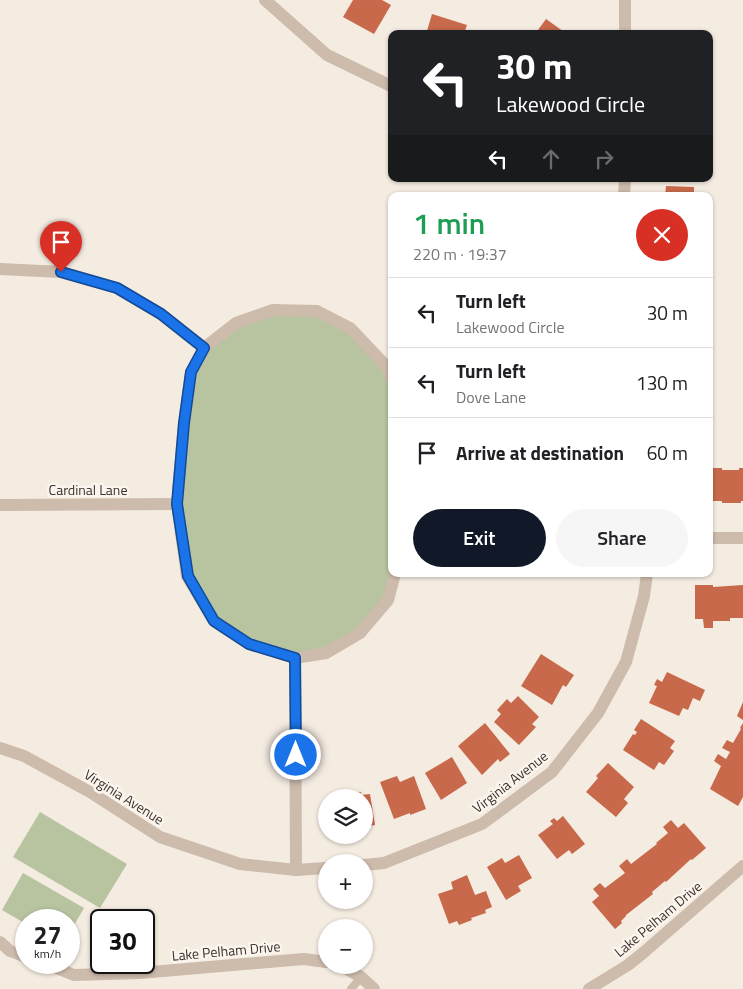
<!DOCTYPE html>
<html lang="en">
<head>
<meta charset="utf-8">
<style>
  :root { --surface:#fff; --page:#f6f6f6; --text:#202124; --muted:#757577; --line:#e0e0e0; --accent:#111827 }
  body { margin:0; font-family:"Titillium Web",sans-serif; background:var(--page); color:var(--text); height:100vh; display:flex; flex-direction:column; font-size:19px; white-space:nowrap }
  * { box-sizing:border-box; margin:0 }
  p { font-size:16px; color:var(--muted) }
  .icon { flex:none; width:28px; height:28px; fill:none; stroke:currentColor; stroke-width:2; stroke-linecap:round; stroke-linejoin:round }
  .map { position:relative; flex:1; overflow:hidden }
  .panel { position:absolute; left:388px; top:192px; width:325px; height:385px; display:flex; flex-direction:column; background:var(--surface); border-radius:10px; box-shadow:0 1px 4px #0004 }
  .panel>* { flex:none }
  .hud { position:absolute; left:388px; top:30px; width:325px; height:152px; border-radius:10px; box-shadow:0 1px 4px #0004; background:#202124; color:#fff; overflow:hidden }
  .controls { position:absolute; left:318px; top:789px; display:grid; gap:10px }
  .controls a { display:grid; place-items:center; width:55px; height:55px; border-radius:50%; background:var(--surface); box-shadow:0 1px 4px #0004; font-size:25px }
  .speed { position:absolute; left:15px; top:909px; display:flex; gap:10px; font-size:25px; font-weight:700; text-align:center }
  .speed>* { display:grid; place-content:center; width:65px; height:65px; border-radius:50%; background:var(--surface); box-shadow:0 1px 4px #0004; line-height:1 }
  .speed small { font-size:12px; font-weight:400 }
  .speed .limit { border:2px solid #111; border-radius:8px; background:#fff; color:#111 }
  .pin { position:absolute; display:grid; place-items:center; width:42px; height:42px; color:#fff; margin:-51px -21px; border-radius:50% 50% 50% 0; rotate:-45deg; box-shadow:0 0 5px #0007 }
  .pin .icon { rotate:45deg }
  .me { position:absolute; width:55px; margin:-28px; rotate:0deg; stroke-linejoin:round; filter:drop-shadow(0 0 4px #0008) }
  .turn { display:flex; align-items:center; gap:18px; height:105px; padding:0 25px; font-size:22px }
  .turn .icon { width:65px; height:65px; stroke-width:2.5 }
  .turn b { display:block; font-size:35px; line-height:42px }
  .lanes { display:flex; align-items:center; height:48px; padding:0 25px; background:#0003; justify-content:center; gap:25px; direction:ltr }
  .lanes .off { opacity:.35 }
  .round { display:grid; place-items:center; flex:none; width:52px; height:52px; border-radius:26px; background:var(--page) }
  .summary { display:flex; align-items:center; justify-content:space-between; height:85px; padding:0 25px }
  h1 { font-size:30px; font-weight:600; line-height:38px; color:#1e9e55 }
  .primary-button { display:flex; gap:10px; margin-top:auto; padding:10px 25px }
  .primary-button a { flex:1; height:58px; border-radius:30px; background:var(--accent); color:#fff; font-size:20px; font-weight:600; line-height:58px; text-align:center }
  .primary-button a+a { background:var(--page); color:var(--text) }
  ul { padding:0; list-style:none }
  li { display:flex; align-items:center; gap:15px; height:70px; padding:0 25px; border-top:1px solid var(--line) }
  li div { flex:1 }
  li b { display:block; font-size:19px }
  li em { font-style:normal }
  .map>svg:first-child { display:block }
  .green { fill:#b8c4a0 }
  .building { fill:#c8694b }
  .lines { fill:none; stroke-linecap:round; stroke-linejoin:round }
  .service { stroke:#cdbbac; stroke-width:8 }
  .minor { stroke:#cdbbac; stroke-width:12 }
  .tertiary { stroke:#cdbbac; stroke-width:12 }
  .route-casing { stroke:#114b97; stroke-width:12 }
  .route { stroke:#1a73e8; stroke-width:9 }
  .labels { text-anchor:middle; stroke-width:5; stroke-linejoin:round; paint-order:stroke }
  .street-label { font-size:14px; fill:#3b302b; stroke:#fbf5ee }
</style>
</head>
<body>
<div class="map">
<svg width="743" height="989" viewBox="0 0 743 989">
  <rect width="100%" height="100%" fill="#f4ebe1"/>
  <g class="green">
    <path d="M317,311L363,342L391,378V574L388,600L360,633L326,653H279L214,621L187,576L177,504L191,372L204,348L260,315Z"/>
    <path d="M40,812L127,864L100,908L13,857Z"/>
    <path d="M23,873L84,908L69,934V920H26V924L2,910Z"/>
  </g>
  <g class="building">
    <path d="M353,0H382L391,5L374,34L343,17Z"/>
    <path d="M432,14L467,25L464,34H426Z"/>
    <path d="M546,19L567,34H535Z"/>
    <path d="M709,139H710L711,156H709Z"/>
    <path d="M666,186L694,187V196H665Z"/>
    <path d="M709,468H722V470H739V468H743V501H741V503H722V501H709Z"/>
    <path d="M695,585H713V587L743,585V618H730V621H713V628H704L703,619H695Z"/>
    <path d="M541,654L574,675L566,687L563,685L552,705L521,686Z"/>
    <path d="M667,672L705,690L700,701L693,698L688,710L683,708L679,716L649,703L657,686L654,685L657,679L662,682Z"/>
    <path d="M518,696L539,717L532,724L536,727L519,745L494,722L501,714L497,710L507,699L511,703Z"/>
    <path d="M743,702V720L737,716Z"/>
    <path d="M641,719L675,741L670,748L674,751L664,765L659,762L654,770L623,750L633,734L635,735L637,732L634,730Z"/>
    <path d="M485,723L510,754L500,762L498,759L482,775L458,746Z"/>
    <path d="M743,723V797L738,806L710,789L721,766L714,761L718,754L726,759L730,752L722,748L727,740L733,743L741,729L740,728Z"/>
    <path d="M452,757L467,783L441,800L425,773Z"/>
    <path d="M608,763L634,787L624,799L628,803L616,817L586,792L598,778L596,776Z"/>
    <path d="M397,776L400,782L414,776L426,809L410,815V813L394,819L380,782Z"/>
    <path d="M346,790L347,795L361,792V795L370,794L375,825L364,827V798H334L333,792Z"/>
    <path d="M563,816L585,844L572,854L569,850L557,859L538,835L553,824L550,821L554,818L557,821Z"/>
    <path d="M671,820L678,828L684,823L706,848L692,860L691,859L666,882L665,881L652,892L653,894L626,915V916L621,921L622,923L615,929L592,902L599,896L593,889L600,883L605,888L625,873L619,866L627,859L631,864L657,844L656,843L668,833L663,827Z"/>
    <path d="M519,855L532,878L518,886L521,891L506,900L487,867L502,858L505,863Z"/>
    <path d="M467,875L475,895L486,891L492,907L485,910L486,913L471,918L472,920L459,925L457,921L449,924L438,894L453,889L451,882Z"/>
  </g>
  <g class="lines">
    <path class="service" d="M351,989L361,977"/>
    <g class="minor">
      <path d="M265,0L327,55L391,86"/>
      <path d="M0,269L61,272L117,288L161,314L204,348"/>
      <path d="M391,378L388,368L350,328L317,311L273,310L236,323L204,348L191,372L184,423L177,504L187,576L214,621L249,644L295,658L326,653L360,633L388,600L395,574"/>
      <path d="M0,505L177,504"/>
      <path d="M709,538H743"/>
      <path d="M295,658L296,870"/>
      <path d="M0,942L10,951L26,957"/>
      <path d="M41,962L74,975L140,973L304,959L326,962"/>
      <path d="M340,965L361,977L374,989"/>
      <path d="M589,989L628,965L643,953L743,866"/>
    </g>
    <g class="tertiary">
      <path d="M625,0V34"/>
      <path d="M624,196L625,179"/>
      <path d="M0,748L24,756L90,792L160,837L240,864L296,870L326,868"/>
      <path d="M364,865L384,863L482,824L552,772L598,713L626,662L644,596L647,574"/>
    </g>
  </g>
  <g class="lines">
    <defs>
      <path id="route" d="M61,272L117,288L161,314L204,348L191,372L184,423L177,504L188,576L214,621L249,644L295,658L296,755"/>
    </defs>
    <use href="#route" class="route-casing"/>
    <use href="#route" class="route"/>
  </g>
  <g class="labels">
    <g class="street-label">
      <text x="88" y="495">Cardinal Lane</text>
      <text transform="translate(510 782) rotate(-38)" y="5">Virginia Avenue</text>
      <text transform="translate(124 797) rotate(32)" y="5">Virginia Avenue</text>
      <text transform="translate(658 919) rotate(-40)" y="5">Lake Pelham Drive</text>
      <text transform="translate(226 951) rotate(-5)" y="5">Lake Pelham Drive</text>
    </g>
  </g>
</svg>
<div class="controls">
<a><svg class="icon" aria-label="layers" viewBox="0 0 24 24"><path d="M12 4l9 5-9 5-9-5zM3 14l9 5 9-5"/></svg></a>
<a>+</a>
<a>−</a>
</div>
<div class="speed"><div>27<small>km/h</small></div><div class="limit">30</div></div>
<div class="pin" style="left:61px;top:272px;background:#d93025"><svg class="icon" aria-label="arrive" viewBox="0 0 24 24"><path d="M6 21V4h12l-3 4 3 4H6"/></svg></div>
<svg class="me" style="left:296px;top:755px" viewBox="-20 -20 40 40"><circle r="17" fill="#1a73e8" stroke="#fff" stroke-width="3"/><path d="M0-11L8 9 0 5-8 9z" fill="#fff"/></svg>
<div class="hud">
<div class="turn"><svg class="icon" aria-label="left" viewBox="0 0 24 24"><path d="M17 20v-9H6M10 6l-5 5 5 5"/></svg><div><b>30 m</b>Lakewood Circle</div></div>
<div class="lanes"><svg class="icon" aria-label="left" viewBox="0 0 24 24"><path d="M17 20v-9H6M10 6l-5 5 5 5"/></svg><svg class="icon off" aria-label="ahead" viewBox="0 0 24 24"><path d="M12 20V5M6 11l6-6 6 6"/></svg><svg class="icon off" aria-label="right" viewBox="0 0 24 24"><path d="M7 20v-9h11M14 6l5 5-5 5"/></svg></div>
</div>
<section class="panel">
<div class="summary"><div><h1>1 min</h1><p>220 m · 19:37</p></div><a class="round" style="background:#d93025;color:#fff"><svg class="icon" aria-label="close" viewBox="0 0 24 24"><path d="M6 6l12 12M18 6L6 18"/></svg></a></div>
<ul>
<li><svg class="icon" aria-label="left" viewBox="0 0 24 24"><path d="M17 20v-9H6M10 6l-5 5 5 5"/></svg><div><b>Turn left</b><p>Lakewood Circle</p></div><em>30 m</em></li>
<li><svg class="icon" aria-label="left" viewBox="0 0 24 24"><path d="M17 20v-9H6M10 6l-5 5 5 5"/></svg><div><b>Turn left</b><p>Dove Lane</p></div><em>130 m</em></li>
<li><svg class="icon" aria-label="arrive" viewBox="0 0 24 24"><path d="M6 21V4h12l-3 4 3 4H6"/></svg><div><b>Arrive at destination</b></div><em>60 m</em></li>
</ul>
<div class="primary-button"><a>Exit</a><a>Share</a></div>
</section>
</div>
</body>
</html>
